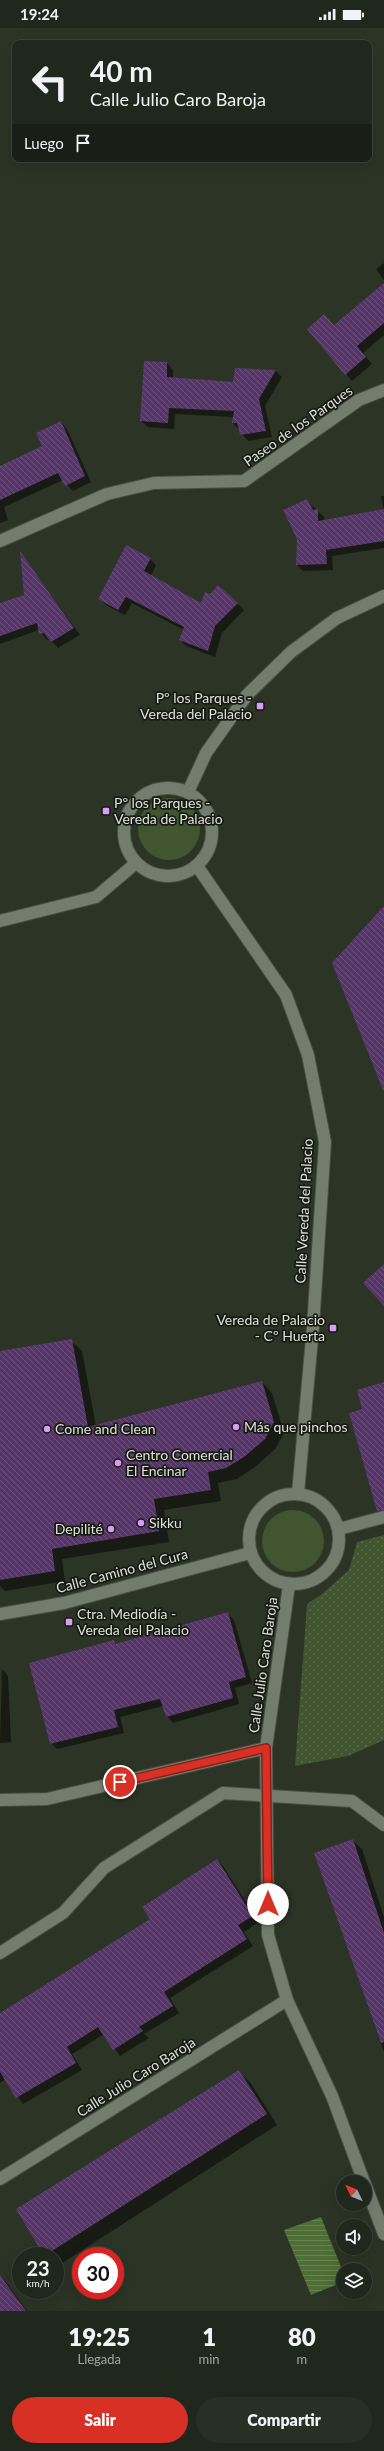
<!DOCTYPE html>
<html lang="es">
<head>
<meta charset="utf-8">
<style>
  :root { --surface:#20271c; --page:#282f25; --text:#f1f3f6; --muted:#a2a5a3; --line:#3d443b; --accent:#d93025 }
  body { margin:0; font-family:Lato,sans-serif; background:var(--page); color:var(--text); height:100vh; display:flex; flex-direction:column; font-size:15px; white-space:nowrap }
  * { box-sizing:border-box; margin:0 }
  p { font-size:13px; color:var(--muted) }
  .icon { flex:none; width:22px; height:22px; fill:none; stroke:currentColor; stroke-width:2; stroke-linecap:round; stroke-linejoin:round }
  .map { position:relative; height:2283px; overflow:hidden }
  .panel { display:flex; flex-direction:column; background:var(--surface); flex:1 }
  .panel>* { flex:none }
  .top-card { position:absolute; left:12px; top:12px; width:360px; height:122px; border-radius:8px; box-shadow:0 4px 16px #0002,0 0 0 1px var(--line); background:#20271c; color:var(--text); overflow:hidden }
  .needle { width:26px; rotate:313deg }
  .fabs { position:absolute; left:336px; top:2147px; display:grid; gap:8px }
  .fabs a { display:grid; place-items:center; width:36px; height:36px; border-radius:50%; background:var(--surface); box-shadow:0 4px 16px #0002,0 0 0 1px var(--line); font-size:20px }
  .speed { position:absolute; left:12px; top:2219px; display:flex; gap:8px; font-size:20px; font-weight:700; text-align:center }
  .speed>* { display:grid; place-content:center; width:52px; height:52px; border-radius:50%; background:var(--surface); box-shadow:0 4px 16px #0002,0 0 0 1px var(--line); line-height:1 }
  .speed small { font-size:10px; font-weight:400 }
  .speed .limit { border:6px solid #d22; background:#fff; color:#111 }
  .pin { position:absolute; display:grid; place-items:center; width:34px; height:34px; color:#fff; margin:-17px; border:2px solid #fff; border-radius:50%; box-shadow:0 1px 4px #0007 }
  .me { position:absolute; width:44px; margin:-22px; rotate:0deg; stroke-linejoin:round; filter:drop-shadow(0 0 3px #0008) }
  .turn { display:flex; align-items:center; gap:14px; height:84px; padding:0 12px; font-size:18px }
  .turn .icon { width:52px; height:52px; stroke-width:2.5 }
  .turn b { display:block; font-size:28px; line-height:34px }
  .then { display:flex; align-items:center; height:38px; padding:0 12px; background:#0003; gap:8px; font-size:15px }
  .eta { display:flex; justify-content:space-evenly; align-items:center; height:68px; text-align:center }
  .eta b { font-size:24px; font-weight:800; line-height:28px }
  .cta { display:flex; gap:8px; margin-top:auto; padding:8px 12px }
  .cta a { flex:1; height:46px; border-radius:24px; background:var(--accent); color:#fff; font-size:16px; font-weight:800; line-height:46px; text-align:center }
  .cta a+a { background:var(--page); color:var(--text) }
  .status { display:flex; justify-content:space-between; align-items:center; height:28px; padding:0 20px; background:var(--surface); direction:ltr }
  .status svg { height:11px; fill:currentColor }
  .map>svg:first-child { display:block }
  .grass { fill:url(#grass-dots) }
  .garden { fill:#405530 }
  .water { fill:url(#water-rules) }
  .shadow { fill:#0007 }
  .building { fill:url(#building-back-hatch) }
  .lines { fill:none; stroke-linecap:round; stroke-linejoin:round }
  .minor-casing { stroke:#474e43; stroke-width:14 }
  .minor { stroke:#737d6d; stroke-width:12 }
  .route-casing { stroke:#8d1f18; stroke-width:10 }
  .route { stroke:#d93025; stroke-width:7 }
  .poi-dot { fill:#d79bf9; stroke:#161a13; stroke-width:1.5 }
  .labels { text-anchor:middle; stroke-width:3.5; stroke-linejoin:round; paint-order:stroke }
  .street-label { font-size:14px; fill:#dce1d8; stroke:#161a13 }
  .poi-label { font-size:14px; fill:#dce1d8; stroke:#161a13; text-anchor:start }
</style>
</head>
<body>
<div class="status"><b>19:24</b><svg viewBox="0 0 49 12"><path d="M0 12V9h3v3zM5 12V6h3v6zM10 12V3h3v9zM15 12V0h3v12zM26 1h20v11H26zM47 4h2v5h-2z"/></svg></div>
<div class="map">
<svg width="384" height="2283" viewBox="0 0 384 2283">
  <defs>
    <pattern id="grass-dots" width="8" height="8" patternUnits="userSpaceOnUse"><rect width="8" height="8" fill="#405530"/><path d="M2 2h.1M6 6h.1" fill="none" stroke="#5b6d4d" stroke-width="1.8" stroke-linecap="round"/></pattern>
    <pattern id="water-rules" width="6" height="5" patternUnits="userSpaceOnUse"><rect width="6" height="5" fill="#4e6e36"/><path d="M0 2.5h6" fill="none" stroke="#678252"/></pattern>
    <pattern id="building-back-hatch" width="6" height="6" patternUnits="userSpaceOnUse"><rect width="6" height="6" fill="#563568"/><path d="M-1 5l2 2M0 0l6 6M5-1l2 2" fill="none" stroke="#6e527d"/></pattern>
  </defs>
  <rect width="100%" height="100%" fill="#2b3425"/>
  <path class="grass" d="M384,1507V1712L348,1728L295,1738L307,1576L322,1566L349,1542L357,1514Z"/>
  <g class="garden">
    <circle cx="169" cy="801" r="31"/>
    <circle cx="293" cy="1513" r="31"/>
  </g>
  <path class="water" d="M321,2189L343,2244V2254L311,2267L284,2202Z"/>
  <g class="shadow">
    <path d="M384,235V252L376,241Z"/>
    <path d="M384,257V307L363,325L372,336L352,353L308,301L334,298Z"/>
    <path d="M167,335L173,342V350L234,355L236,341L276,343L282,349L265,378L272,409L248,413L233,395L234,389L175,386L174,401L148,399L141,393Z"/>
    <path d="M61,394L67,401L91,454L73,463L63,452L4,479L8,492L0,495V440L43,419Z"/>
    <path d="M381,468H384V520L332,528L333,542L303,543L297,537L307,473L324,489V493L384,482Z"/>
    <path d="M21,526L80,607L58,620L50,611L47,612L39,602L0,616V577L25,568Z"/>
    <path d="M150,531L156,537L151,548L201,576L218,559L244,582L222,605L215,629L186,618L180,612L184,602L132,575L125,587L106,577L99,570Z"/>
    <path d="M71,1313L82,1323L96,1398L262,1354L272,1365L284,1405L275,1421L255,1439L237,1451L218,1455L221,1473L164,1482L169,1514L62,1531L65,1553L5,1563L0,1558V1324Z"/>
    <path d="M227,1585L234,1592L252,1655L235,1660L239,1676L173,1695L167,1688L163,1678L120,1689L124,1705L57,1721L51,1715L114,1614L117,1617Z"/>
    <path d="M2,1641L8,1648L11,1714L0,1715Z"/>
    <path d="M353,1813L362,1821L384,1889V2024L315,1825Z"/>
    <path d="M217,1832L223,1838L259,1894L244,1904L253,1918L170,1970L179,1985L144,2006L149,2010L120,2028L104,2006L72,2026L82,2042L23,2076L6,2051L0,2055V1986L151,1891Z"/>
    <path d="M239,2044L250,2054L277,2097L56,2239L55,2228H45L17,2182Z"/>
    <path d="M0,2248L7,2255L27,2283H0Z"/>
  </g>
  <g class="building">
    <path d="M384,255V295L357,318L366,329L345,347L307,301L324,286L334,297Z"/>
    <path d="M144,333L167,334V349L233,354L235,340L276,342L259,371L266,403L240,407L237,395H232L234,383L169,380L168,395L140,393Z"/>
    <path d="M61,393L85,448L65,458L58,445L0,472V438L42,418L36,405Z"/>
    <path d="M307,471L313,482L318,481V493L384,481V513L326,522L327,536L296,537L297,511L283,482Z"/>
    <path d="M126,517L151,530L144,543L201,575L205,564L210,566L218,557L238,575L215,598L208,623L179,612L184,599L126,569L118,582L98,571Z"/>
    <path d="M20,523L74,600L51,614L44,605L39,606L37,595L0,608V575L24,567Z"/>
    <path d="M384,878V1062H383L332,935Z"/>
    <path d="M384,1236V1278L363,1255Z"/>
    <path d="M72,1311L88,1399L262,1353L274,1394L265,1411L244,1429L226,1440L208,1444L211,1462L154,1471L159,1503L52,1521L55,1543L0,1552V1323Z"/>
    <path d="M384,1354V1482L377,1483L349,1385L362,1381L357,1362Z"/>
    <path d="M228,1584L246,1649L229,1654L233,1670L166,1689L160,1671L114,1682L118,1699L50,1716L29,1635L114,1612L115,1616Z"/>
    <path d="M353,1811L384,1905V2014L381,2015L314,1825Z"/>
    <path d="M217,1831L253,1888L238,1897L247,1911L164,1964L173,1978L139,1999L143,2003L113,2022L98,1999L67,2019L76,2035L16,2070L0,2044V1985L150,1891L142,1879Z"/>
    <path d="M239,2042L267,2086L44,2228L16,2181Z"/>
    <path d="M0,2247L26,2283H0Z"/>
  </g>
  <g class="lines">
    <defs>
      <g id="minor">
        <path d="M0,513L107,466L154,455L244,453L359,372L384,362"/>
        <circle cx="168" cy="804" r="44"/>
        <path d="M188,764L206,725L247,667L291,624L337,590L384,568"/>
        <path d="M197,838L286,967L308,1027L325,1114L313,1299L298,1465"/>
        <path d="M0,893L96,869L136,835"/>
        <circle cx="294" cy="1511" r="45"/>
        <path d="M339,1501L384,1489"/>
        <path d="M289,1557L266,1720L268,1907L287,1972L332,2068L364,2154"/>
        <path d="M0,1586L64,1575L250,1525"/>
        <path d="M0,1772L47,1771L266,1720"/>
        <path d="M0,1925L63,1885L104,1840L223,1765L352,1773L384,1797"/>
        <path d="M0,2151L287,1972"/>
        <path d="M365,2156L384,2206"/>
      </g>
    </defs>
    <use href="#minor" class="minor-casing"/>
    <use href="#minor" class="minor"/>
  </g>
  <g class="lines">
    <defs>
      <path id="route" d="M120,1754L266,1720L268,1876"/>
    </defs>
    <use href="#route" class="route-casing"/>
    <use href="#route" class="route"/>
  </g>
  <g class="poi-dot">
    <rect x="256" y="674" width="8" height="8" rx="2"/>
    <rect x="102" y="779" width="8" height="8" rx="2"/>
    <rect x="329" y="1296" width="8" height="8" rx="2"/>
    <circle cx="236" cy="1399" r="4"/>
    <circle cx="47" cy="1401" r="4"/>
    <circle cx="118" cy="1435" r="4"/>
    <circle cx="141" cy="1495" r="4"/>
    <circle cx="111" cy="1501" r="4"/>
    <rect x="65" y="1590" width="8" height="8" rx="2"/>
  </g>
  <g class="labels">
    <g class="street-label">
      <text transform="translate(298 398) rotate(-35)" y="5">Paseo de los Parques</text>
      <text transform="translate(304 1183) rotate(-87)" y="5">Calle Vereda del Palacio</text>
      <text transform="translate(122 1543) rotate(-15)" y="5">Calle Camino del Cura</text>
      <text transform="translate(263 1637) rotate(-82)" y="5">Calle Julio Caro Baroja</text>
      <text transform="translate(136 2049) rotate(-32)" y="5">Calle Julio Caro Baroja</text>
    </g>
    <g class="poi-label">
      <text x="252" y="675" text-anchor="end">Pº los Parques -<tspan x="252" dy="16">Vereda del Palacio</tspan></text>
      <text x="114" y="780">Pº los Parques -<tspan x="114" dy="16">Vereda de Palacio</tspan></text>
      <text x="325" y="1297" text-anchor="end">Vereda de Palacio<tspan x="325" dy="16">- Cº Huerta</tspan></text>
      <text x="244" y="1404">Más que pinchos</text>
      <text x="55" y="1406">Come and Clean</text>
      <text x="126" y="1432">Centro Comercial<tspan x="126" dy="16">El Encinar</tspan></text>
      <text x="149" y="1500">Sikku</text>
      <text x="103" y="1506" text-anchor="end">Depilité</text>
      <text x="77" y="1591">Ctra. Mediodía -<tspan x="77" dy="16">Vereda del Palacio</tspan></text>
    </g>
  </g>
</svg>
<div class="fabs">
<a><svg class="needle" viewBox="-14 -14 28 28"><path d="M0-13l5 13h-10z" fill="#e53935"/><path d="M0 13l5-13h-10z" fill="#a2a5a3"/></svg></a>
<a><svg class="icon" aria-label="sound" viewBox="0 0 24 24"><path d="M4 9h4l5-4v14l-5-4H4zM17 9q2 3 0 6"/></svg></a>
<a><svg class="icon" aria-label="layers" viewBox="0 0 24 24"><path d="M12 4l9 5-9 5-9-5zM3 14l9 5 9-5"/></svg></a>
</div>
<div class="speed"><div>23<small>km/h</small></div><div class="limit">30</div></div>
<div class="pin" style="left:120px;top:1754px;background:#d93025"><svg class="icon" aria-label="arrive" viewBox="0 0 24 24"><path d="M6 21V4h12l-3 4 3 4H6"/></svg></div>
<svg class="me" style="left:268px;top:1876px" viewBox="-20 -20 40 40"><circle r="19" fill="#fff"/><path d="M0-13L10 11 0 6-10 11z" fill="#d93025"/></svg>
<div class="top-card">
<div class="turn"><svg class="icon" aria-label="left" viewBox="0 0 24 24"><path d="M17 20v-9H6M10 6l-5 5 5 5"/></svg><div><b>40 m</b>Calle Julio Caro Baroja</div></div>
<div class="then">Luego<svg class="icon" aria-label="arrive" viewBox="0 0 24 24"><path d="M6 21V4h12l-3 4 3 4H6"/></svg></div>
</div>
</div>
<section class="panel">
<div class="eta">
<div><b>19:25</b><p>Llegada</p></div>
<div><b>1</b><p>min</p></div>
<div><b>80</b><p>m</p></div>
</div>
<div class="cta"><a>Salir</a><a>Compartir</a></div>
</section>
</body>
</html>
